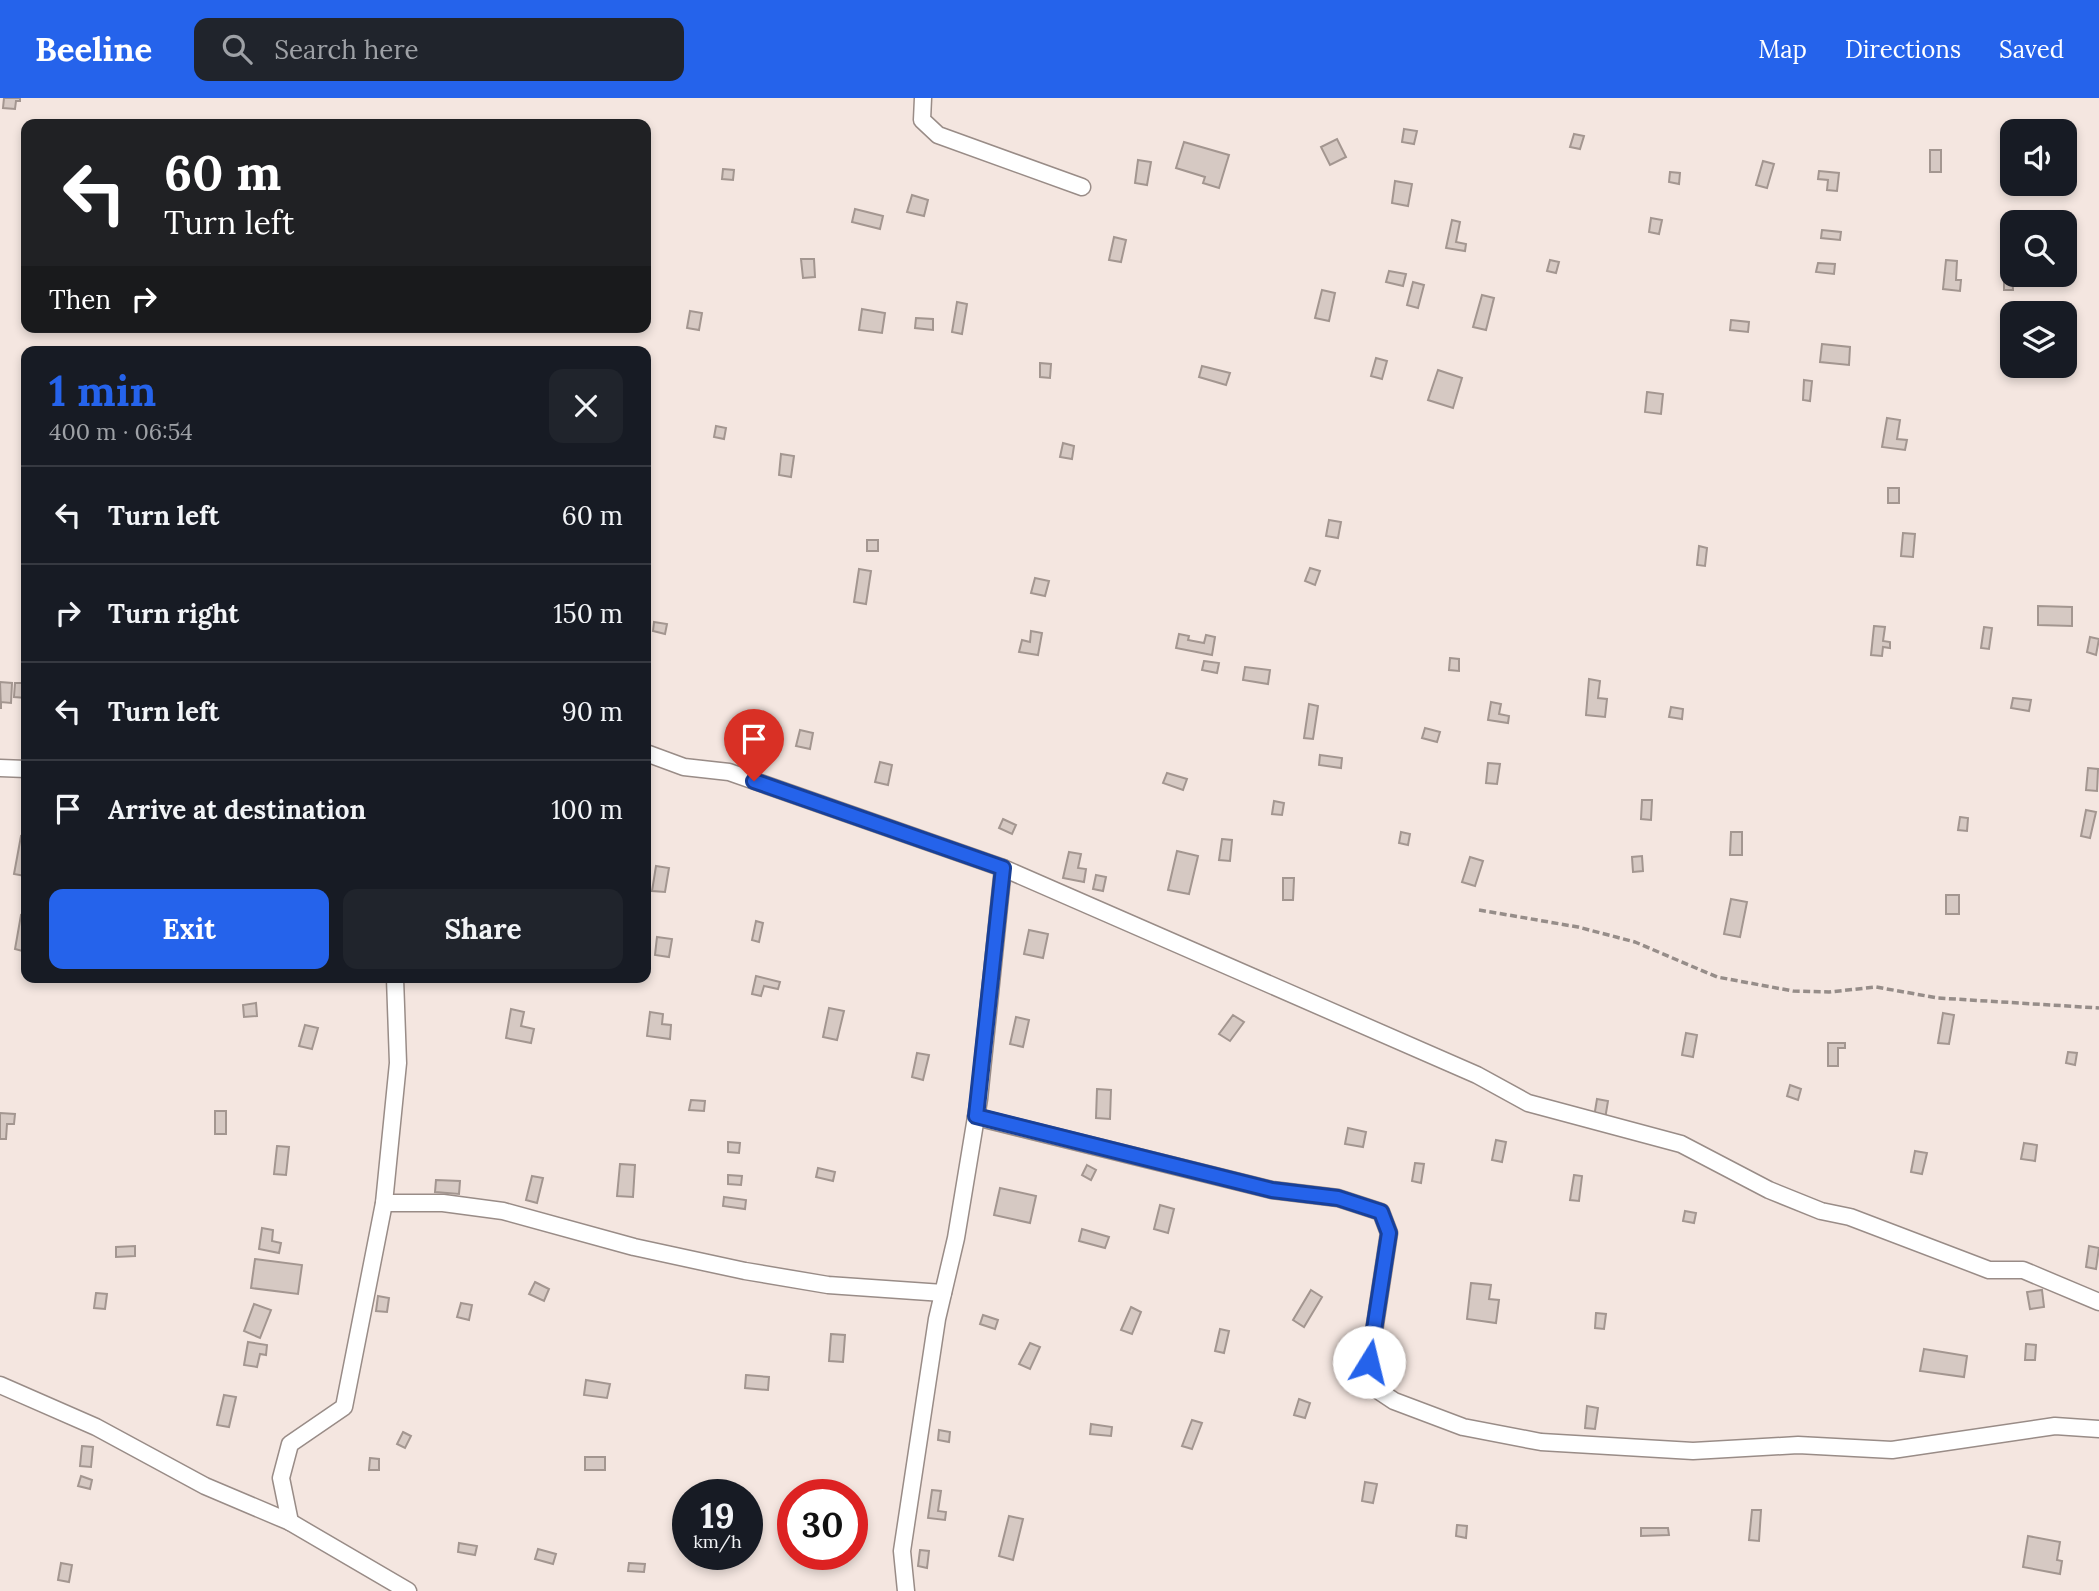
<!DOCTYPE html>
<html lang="en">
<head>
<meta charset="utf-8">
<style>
  :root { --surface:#171b24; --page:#20242c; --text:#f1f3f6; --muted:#9ea1a6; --line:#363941; --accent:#2563eb }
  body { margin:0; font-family:Lora,serif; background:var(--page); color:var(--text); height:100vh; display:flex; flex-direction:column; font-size:26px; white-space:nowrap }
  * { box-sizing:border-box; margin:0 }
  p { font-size:23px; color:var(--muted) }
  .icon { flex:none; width:38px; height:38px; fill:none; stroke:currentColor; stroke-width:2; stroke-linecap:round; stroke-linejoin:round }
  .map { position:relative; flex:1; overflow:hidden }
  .sheet { position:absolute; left:21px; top:248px; width:630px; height:637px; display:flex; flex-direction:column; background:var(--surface); border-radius:14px; box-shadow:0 4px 10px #0003 }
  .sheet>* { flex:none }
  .banner { position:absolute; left:21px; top:21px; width:630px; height:214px; border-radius:14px; box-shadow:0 4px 10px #0003; background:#202124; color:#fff; overflow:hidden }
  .controls { position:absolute; left:2000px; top:21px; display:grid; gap:14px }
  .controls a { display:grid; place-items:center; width:77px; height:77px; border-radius:14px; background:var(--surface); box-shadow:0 4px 10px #0003; font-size:35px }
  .speed { position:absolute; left:672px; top:1381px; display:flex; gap:14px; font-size:35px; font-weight:700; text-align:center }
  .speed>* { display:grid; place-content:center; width:91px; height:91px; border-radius:50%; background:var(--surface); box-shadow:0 4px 10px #0003; line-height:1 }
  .speed small { font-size:18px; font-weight:400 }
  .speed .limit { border:10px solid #d22; background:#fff; color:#111 }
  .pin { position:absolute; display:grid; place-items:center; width:60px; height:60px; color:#fff; margin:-72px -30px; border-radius:50% 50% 50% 0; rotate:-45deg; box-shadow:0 0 7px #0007 }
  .pin .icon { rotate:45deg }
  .me { position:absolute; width:77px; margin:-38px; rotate:9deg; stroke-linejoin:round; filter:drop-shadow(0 0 5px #0008) }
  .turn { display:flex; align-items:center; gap:24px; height:147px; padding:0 28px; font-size:32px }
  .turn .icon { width:91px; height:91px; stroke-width:2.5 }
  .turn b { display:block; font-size:49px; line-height:60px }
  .then { display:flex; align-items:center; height:66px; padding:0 28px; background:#0003; gap:14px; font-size:26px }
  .round { display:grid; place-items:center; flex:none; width:74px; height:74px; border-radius:14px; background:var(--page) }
  .head { display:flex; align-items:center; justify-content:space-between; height:119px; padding:0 28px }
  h1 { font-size:42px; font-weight:700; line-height:52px; color:var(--accent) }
  .action { display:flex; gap:14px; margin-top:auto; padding:14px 28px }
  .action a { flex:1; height:80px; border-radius:14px; background:var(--accent); color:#fff; font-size:28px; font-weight:700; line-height:80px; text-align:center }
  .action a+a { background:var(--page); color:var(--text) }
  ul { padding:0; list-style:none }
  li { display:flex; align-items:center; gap:21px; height:98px; padding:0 28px; border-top:2px solid var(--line) }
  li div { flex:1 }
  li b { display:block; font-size:26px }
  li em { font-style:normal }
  header { display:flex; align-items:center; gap:42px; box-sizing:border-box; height:98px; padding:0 35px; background:var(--accent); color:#fff }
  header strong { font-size:33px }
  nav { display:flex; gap:38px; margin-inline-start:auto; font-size:24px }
  .search { width:490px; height:63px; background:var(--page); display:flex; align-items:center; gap:18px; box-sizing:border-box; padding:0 24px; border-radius:14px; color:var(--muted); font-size:26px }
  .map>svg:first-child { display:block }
  .building { fill:#d6c9c3; stroke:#a39690; stroke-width:2 }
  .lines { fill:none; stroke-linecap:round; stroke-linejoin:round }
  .minor-casing { stroke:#998c87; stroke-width:19 }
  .path { stroke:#968d89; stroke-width:3.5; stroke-dasharray:7 3.5; stroke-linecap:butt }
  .minor { stroke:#fff; stroke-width:16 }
  .route-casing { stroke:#184099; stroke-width:18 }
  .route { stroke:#2563eb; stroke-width:12 }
</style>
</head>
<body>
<header>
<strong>Beeline</strong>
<div class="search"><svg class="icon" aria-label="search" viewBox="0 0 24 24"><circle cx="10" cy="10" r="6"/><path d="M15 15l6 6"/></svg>Search here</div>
<nav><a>Map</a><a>Directions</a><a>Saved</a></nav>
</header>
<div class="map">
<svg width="2099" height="1493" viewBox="0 0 2099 1493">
  <rect width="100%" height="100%" fill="#f4e6e0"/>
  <g class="building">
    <path d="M4,0H20V3H16L15,11L3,10Z"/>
    <path d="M1404,31L1417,33L1414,46L1402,44Z"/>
    <path d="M1574,36L1584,38L1580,51L1570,49Z"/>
    <path d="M1337,41L1346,59L1330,67L1321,49Z"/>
    <path d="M1184,44L1229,57L1219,90L1203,85L1205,79L1176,70Z"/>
    <rect x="1930" y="52" width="11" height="22"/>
    <path d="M1138,62L1151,64L1147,87L1135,85Z"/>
    <path d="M1763,63L1774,66L1767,90L1756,87Z"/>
    <path d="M723,71L734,72L733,82L722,81Z"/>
    <path d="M1819,73L1839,75L1837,93L1827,92L1828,82L1818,81Z"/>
    <path d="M1670,74L1680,75L1679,86L1669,84Z"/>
    <path d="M1395,83L1412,86L1408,108L1392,105Z"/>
    <path d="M912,97L928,102L924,118L907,114Z"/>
    <path d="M855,111L883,118L880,131L852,124Z"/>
    <path d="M1651,120L1662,122L1659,136L1649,134Z"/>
    <path d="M1452,122L1460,124L1456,144L1466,146L1465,153L1446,150Z"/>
    <path d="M1822,132L1841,134L1840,142L1821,140Z"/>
    <path d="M1114,139L1126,142L1121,164L1109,162Z"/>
    <path d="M801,161H814L815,179L803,180Z"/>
    <path d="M1550,162L1559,164L1556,175L1547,173Z"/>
    <path d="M1946,162L1957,163L1956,182H1961L1960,193L1943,191Z"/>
    <path d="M1818,165L1835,166L1834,176L1816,174Z"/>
    <path d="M1389,173L1406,176L1403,188L1386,184Z"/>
    <path d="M2004,174H2012L2013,192H2004Z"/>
    <path d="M1413,184L1424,187L1418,210L1407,207Z"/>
    <path d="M1322,192L1335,195L1329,223L1315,220Z"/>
    <path d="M1482,197L1494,200L1486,232L1473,229Z"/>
    <path d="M957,204L967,206L962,236L952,234Z"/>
    <path d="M862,211L885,215L882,235L859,232Z"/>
    <path d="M690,213L702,215L699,232L687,230Z"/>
    <path d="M2005,213H2017L2012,215V234H2005Z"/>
    <path d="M916,220L933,221V232L915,230Z"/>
    <path d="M1731,222L1749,224L1748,234L1730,232Z"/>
    <path d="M1822,246L1850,249L1849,267L1820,264Z"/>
    <path d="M1376,260L1387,263L1382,281L1371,278Z"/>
    <path d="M1040,265L1051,266L1050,280L1040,279Z"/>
    <path d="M1202,268L1230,275L1226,287L1199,279Z"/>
    <path d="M1438,272L1462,280L1453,310L1428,302Z"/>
    <path d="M1804,282L1812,283L1810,303L1803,302Z"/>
    <path d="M1647,294L1663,296L1661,316L1645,314Z"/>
    <path d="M1887,320L1900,322L1897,341L1907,342L1905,352L1882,349Z"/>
    <path d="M716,328L726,330L724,341L714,339Z"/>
    <path d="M1063,345L1074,348L1072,361L1060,359Z"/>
    <path d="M781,356L794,358L791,379L779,377Z"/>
    <rect x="1888" y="390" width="11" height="15"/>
    <path d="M1329,422L1341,424L1338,440L1326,438Z"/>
    <path d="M1903,435L1915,436L1913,459L1901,458Z"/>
    <rect x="867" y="442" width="11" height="11"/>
    <path d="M1699,448L1707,450L1705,468L1697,467Z"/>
    <path d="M1310,470L1320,473L1315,487L1305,483Z"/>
    <path d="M859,471L871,473L866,506L854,504Z"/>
    <path d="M1035,480L1049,483L1045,498L1031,495Z"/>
    <path d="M2038,508L2072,509V528L2038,527Z"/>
    <path d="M654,524L667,526L665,536L653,533Z"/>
    <path d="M1874,528L1885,529L1883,543L1890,544V550L1883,549L1882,558L1871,557Z"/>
    <path d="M1984,529L1992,530L1989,551L1981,550Z"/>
    <path d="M1031,533L1042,535L1038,557L1019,554L1022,542L1030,544Z"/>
    <path d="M1179,536L1189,538L1188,542L1204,545L1206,537L1215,539L1212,557L1176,550Z"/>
    <path d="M2090,539L2099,541L2096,557L2087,554Z"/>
    <path d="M1450,560L1459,561V573L1449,572Z"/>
    <path d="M1204,563L1219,565L1217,575L1202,572Z"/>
    <path d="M1245,569L1270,572L1268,586L1243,582Z"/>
    <path d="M1589,581L1600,583L1598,600L1607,601L1605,619L1586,617Z"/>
    <path d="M0,584L12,585L11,605L1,604V611Z"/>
    <path d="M15,585H26V600L14,599Z"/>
    <path d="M2013,600L2031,602L2029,613L2011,610Z"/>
    <path d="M1491,604L1501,606L1499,616L1509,618L1508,625L1488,622Z"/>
    <path d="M1309,606L1318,608L1313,641L1304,640Z"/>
    <path d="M1671,609L1683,611L1682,621L1669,619Z"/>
    <path d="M1425,630L1440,634L1437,644L1422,640Z"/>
    <path d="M800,632L813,635L810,651L796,648Z"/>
    <path d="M1320,657L1342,660L1341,670L1319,667Z"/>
    <path d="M880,664L892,667L888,687L875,684Z"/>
    <path d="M1488,665L1500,666L1497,686L1486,685Z"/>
    <path d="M2088,670L2098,671L2097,693L2086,692Z"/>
    <path d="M1167,675L1187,681L1183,692L1163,685Z"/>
    <path d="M1642,702H1652L1651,722L1641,721Z"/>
    <path d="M1274,703L1284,705L1282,717L1272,716Z"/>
    <path d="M2086,712L2096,714L2090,740L2081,738Z"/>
    <path d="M1960,719L1968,720L1967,733L1958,732Z"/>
    <path d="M1003,721L1016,727L1012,736L999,730Z"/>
    <path d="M1401,734L1410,736L1408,747L1399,745Z"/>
    <path d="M1731,734H1742V757H1730Z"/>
    <path d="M21,738L26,739L25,778L14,776Z"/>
    <path d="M1222,741L1232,742L1230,763L1219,762Z"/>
    <path d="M1177,753L1198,758L1189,796L1168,792Z"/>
    <path d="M1069,754L1081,756L1078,770L1086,771L1084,784L1063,780Z"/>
    <path d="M1642,758L1643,773L1633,774L1632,759Z"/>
    <path d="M1470,759L1483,763L1475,788L1462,784Z"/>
    <path d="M656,768L669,770L665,794L652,793Z"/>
    <path d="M1096,777L1106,779L1103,793L1093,791Z"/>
    <path d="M1283,780H1294L1293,802H1283Z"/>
    <rect x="1946" y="797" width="13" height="19"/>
    <path d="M1731,801L1747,804L1740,839L1724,836Z"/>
    <path d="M21,817L26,818V854L15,851Z"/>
    <path d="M756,823L763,825L759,844L752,842Z"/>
    <path d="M1029,832L1048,836L1043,860L1024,856Z"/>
    <path d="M657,839L672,841L669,859L655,857Z"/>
    <path d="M756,878L780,884L778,891L764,888L761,898L752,896Z"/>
    <path d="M256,905L257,918L244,919L243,907Z"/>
    <path d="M829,910L844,913L837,942L823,939Z"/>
    <path d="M511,911L524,914L521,928L534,931L531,945L506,940Z"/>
    <path d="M650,914L663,916L662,926L671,927L670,941L647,938Z"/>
    <path d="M1943,915L1954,917L1949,946L1938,945Z"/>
    <path d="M1233,917L1244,924L1230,943L1219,936Z"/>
    <path d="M1016,919L1029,922L1023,949L1010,946Z"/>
    <path d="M305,927L318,930L312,951L299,948Z"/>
    <path d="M1686,935L1697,937L1693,959L1682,957Z"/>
    <path d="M1828,945H1845V950H1838V968H1828Z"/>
    <path d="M2068,954L2077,955L2075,967L2066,965Z"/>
    <path d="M917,955L929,957L923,982L912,979Z"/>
    <path d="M1790,987L1801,991L1798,1002L1787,998Z"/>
    <path d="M1097,991L1111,992L1110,1021L1096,1020Z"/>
    <path d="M1597,1001L1608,1003L1605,1021L1594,1019Z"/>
    <path d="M691,1002L705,1003L704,1013L689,1012Z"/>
    <rect x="215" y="1013" width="11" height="23"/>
    <path d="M0,1015L15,1016L14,1026H7L6,1041H0Z"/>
    <path d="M1348,1030L1366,1034L1363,1049L1345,1046Z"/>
    <path d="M1496,1042L1506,1044L1502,1064L1492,1062Z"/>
    <path d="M728,1044L740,1045L739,1055L728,1054Z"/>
    <path d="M2024,1045L2037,1047L2035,1063L2021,1061Z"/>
    <path d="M277,1048L289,1049L286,1077L274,1076Z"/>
    <path d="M1915,1053L1927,1055L1922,1076L1911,1074Z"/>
    <path d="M1415,1065L1424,1066L1421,1085L1412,1083Z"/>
    <path d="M620,1066L635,1067L633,1099L617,1098Z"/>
    <path d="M1087,1067L1096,1072L1091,1082L1082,1077Z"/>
    <path d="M818,1070L835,1074L833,1083L816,1079Z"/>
    <path d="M728,1077L742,1078L741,1087L728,1086Z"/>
    <path d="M1574,1077L1582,1078L1579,1103L1570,1102Z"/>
    <path d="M532,1078L543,1080L537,1105L526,1102Z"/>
    <path d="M436,1082L460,1083L459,1096L435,1094Z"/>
    <path d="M1000,1090L1036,1098L1030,1125L994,1117Z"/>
    <path d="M724,1099L746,1102L745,1111L723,1108Z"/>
    <path d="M1160,1107L1174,1111L1168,1135L1154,1131Z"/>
    <path d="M1685,1113L1696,1115L1694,1125L1683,1123Z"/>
    <path d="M262,1130L273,1132L272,1143L281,1145L279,1155L259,1151Z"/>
    <path d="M1082,1131L1109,1139L1105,1150L1079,1143Z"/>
    <path d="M135,1148V1158L116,1159V1149Z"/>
    <path d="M2089,1148L2099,1150L2096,1171L2086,1169Z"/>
    <path d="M255,1161L302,1167L298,1196L251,1190Z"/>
    <path d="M535,1184L549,1191L544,1203L529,1196Z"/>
    <path d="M1471,1185L1491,1187L1489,1201L1499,1202L1496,1225L1467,1221Z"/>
    <path d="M1311,1192L1322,1199L1304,1229L1293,1222Z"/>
    <path d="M2042,1192L2044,1209L2030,1211L2027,1194Z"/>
    <path d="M96,1195L107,1196L105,1211L94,1210Z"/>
    <path d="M378,1198L389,1200L387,1214L376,1213Z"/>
    <path d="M461,1205L472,1207L469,1222L457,1219Z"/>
    <path d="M254,1206L271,1212L260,1240L244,1233Z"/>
    <path d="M1131,1209L1141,1214L1132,1236L1121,1232Z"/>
    <path d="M1596,1215L1606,1216L1604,1231L1595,1230Z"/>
    <path d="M983,1217L998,1222L995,1231L980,1226Z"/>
    <path d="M1220,1231L1229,1233L1224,1255L1215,1253Z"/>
    <path d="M831,1236L845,1237L843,1264L829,1263Z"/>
    <path d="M248,1244L267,1247L266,1257L260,1256L257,1269L244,1267Z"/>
    <path d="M1030,1245L1040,1249L1030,1271L1019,1266Z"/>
    <path d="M2026,1246L2036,1247L2035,1262H2025Z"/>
    <path d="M1924,1251L1967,1258L1964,1279L1920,1273Z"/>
    <path d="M746,1277L769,1279L768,1292L745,1290Z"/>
    <path d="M586,1282L610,1286L607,1300L584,1297Z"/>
    <path d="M224,1297L236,1299L229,1329L217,1327Z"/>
    <path d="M1299,1301L1310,1305L1305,1320L1294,1317Z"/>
    <path d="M1587,1308L1598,1310L1595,1331L1585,1330Z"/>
    <path d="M1192,1322L1202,1325L1192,1351L1182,1348Z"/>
    <path d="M1091,1326L1112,1329L1111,1338L1090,1336Z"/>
    <path d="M939,1332L950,1334L949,1344L938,1342Z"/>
    <path d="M403,1334L411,1338L405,1350L397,1346Z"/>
    <path d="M82,1348L93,1349L91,1369L80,1368Z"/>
    <rect x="585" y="1359" width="20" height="13"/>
    <path d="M370,1360L379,1361V1372H369Z"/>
    <path d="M81,1378L92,1382L90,1391L78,1388Z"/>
    <path d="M1365,1384L1377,1386L1373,1405L1362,1403Z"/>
    <path d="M932,1392L941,1393L938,1413L946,1414L945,1422L928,1420Z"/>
    <path d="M1752,1412H1761L1759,1443L1749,1442Z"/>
    <path d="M1009,1418L1023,1421L1013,1462L999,1458Z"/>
    <path d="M1457,1427L1467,1428L1466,1440L1456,1438Z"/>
    <path d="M1641,1430H1668L1669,1437L1641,1438Z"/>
    <path d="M2028,1438L2060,1444L2057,1462L2062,1463L2060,1476L2023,1469Z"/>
    <path d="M459,1445L477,1448L475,1457L458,1454Z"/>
    <path d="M538,1451L556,1456L553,1466L535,1461Z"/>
    <path d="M920,1452L929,1453L927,1470L918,1468Z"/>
    <path d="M61,1465L72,1467L69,1484L58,1482Z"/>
    <path d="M629,1465L645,1466L644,1474L628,1473Z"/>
  </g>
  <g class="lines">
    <defs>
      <g id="minor">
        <path d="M923,0L922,22L938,37L1082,89"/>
        <path d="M646,655L684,669L729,674L1003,770L1477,977L1528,1005L1681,1046L1769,1092L1821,1113L1850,1119L1989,1172H2023L2099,1204"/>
        <path d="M0,670L26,671"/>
        <path d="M976,1019L1272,1092L1338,1100L1381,1114L1389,1135L1367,1279L1370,1287L1394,1303L1463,1329L1541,1344L1693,1353L1798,1347L1892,1352L2055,1328L2099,1331"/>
        <path d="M384,1105H443L503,1113L634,1149L745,1173L828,1187L943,1195"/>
        <path d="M0,1287L96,1329L205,1388L290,1424L408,1493"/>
        <path d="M290,1424L281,1380L290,1346L344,1309L384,1105L398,965L395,880"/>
        <path d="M906,1493L902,1453L937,1221L956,1140L979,1001L1003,770"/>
      </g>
    </defs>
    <use href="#minor" class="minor-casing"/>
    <path class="path" d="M1479,812L1578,829L1635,844L1717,879L1793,893L1829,894L1876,889L1938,900L2099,910"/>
    <use href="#minor" class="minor"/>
  </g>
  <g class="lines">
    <defs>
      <path id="route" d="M754,683L1003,770L976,1018L1272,1092L1338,1100L1381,1114L1389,1135L1369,1264"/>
    </defs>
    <use href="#route" class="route-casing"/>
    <use href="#route" class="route"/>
  </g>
</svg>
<div class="controls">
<a><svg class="icon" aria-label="sound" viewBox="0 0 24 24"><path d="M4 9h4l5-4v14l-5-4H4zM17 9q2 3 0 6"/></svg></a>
<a><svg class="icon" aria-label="search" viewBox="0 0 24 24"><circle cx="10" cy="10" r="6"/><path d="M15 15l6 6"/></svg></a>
<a><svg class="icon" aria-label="layers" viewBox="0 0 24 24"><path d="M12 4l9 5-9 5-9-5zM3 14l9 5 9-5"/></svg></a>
</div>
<div class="speed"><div>19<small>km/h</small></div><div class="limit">30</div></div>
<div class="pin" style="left:754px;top:683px;background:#d93025"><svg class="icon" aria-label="arrive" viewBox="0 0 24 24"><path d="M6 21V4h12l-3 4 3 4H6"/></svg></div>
<svg class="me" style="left:1369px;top:1264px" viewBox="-20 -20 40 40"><circle r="19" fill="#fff"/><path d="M0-13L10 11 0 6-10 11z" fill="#2563eb"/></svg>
<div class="banner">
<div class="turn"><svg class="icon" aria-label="left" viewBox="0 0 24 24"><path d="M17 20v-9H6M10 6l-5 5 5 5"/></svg><div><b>60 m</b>Turn left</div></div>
<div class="then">Then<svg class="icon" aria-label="right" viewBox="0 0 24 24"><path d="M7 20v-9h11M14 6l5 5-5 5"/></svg></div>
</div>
<section class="sheet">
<div class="head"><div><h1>1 min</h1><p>400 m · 06:54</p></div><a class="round"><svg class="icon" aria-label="close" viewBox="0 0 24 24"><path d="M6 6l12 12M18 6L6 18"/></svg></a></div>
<ul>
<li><svg class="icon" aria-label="left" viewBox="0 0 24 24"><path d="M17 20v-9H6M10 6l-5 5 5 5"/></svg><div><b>Turn left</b></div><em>60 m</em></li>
<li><svg class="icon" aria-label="right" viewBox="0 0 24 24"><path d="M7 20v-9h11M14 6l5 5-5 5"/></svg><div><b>Turn right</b></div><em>150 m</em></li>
<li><svg class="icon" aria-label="left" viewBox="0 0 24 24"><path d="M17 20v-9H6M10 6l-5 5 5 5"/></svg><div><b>Turn left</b></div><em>90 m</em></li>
<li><svg class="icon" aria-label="arrive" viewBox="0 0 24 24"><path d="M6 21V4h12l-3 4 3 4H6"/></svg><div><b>Arrive at destination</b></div><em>100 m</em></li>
</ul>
<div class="action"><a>Exit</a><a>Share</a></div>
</section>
</div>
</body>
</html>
